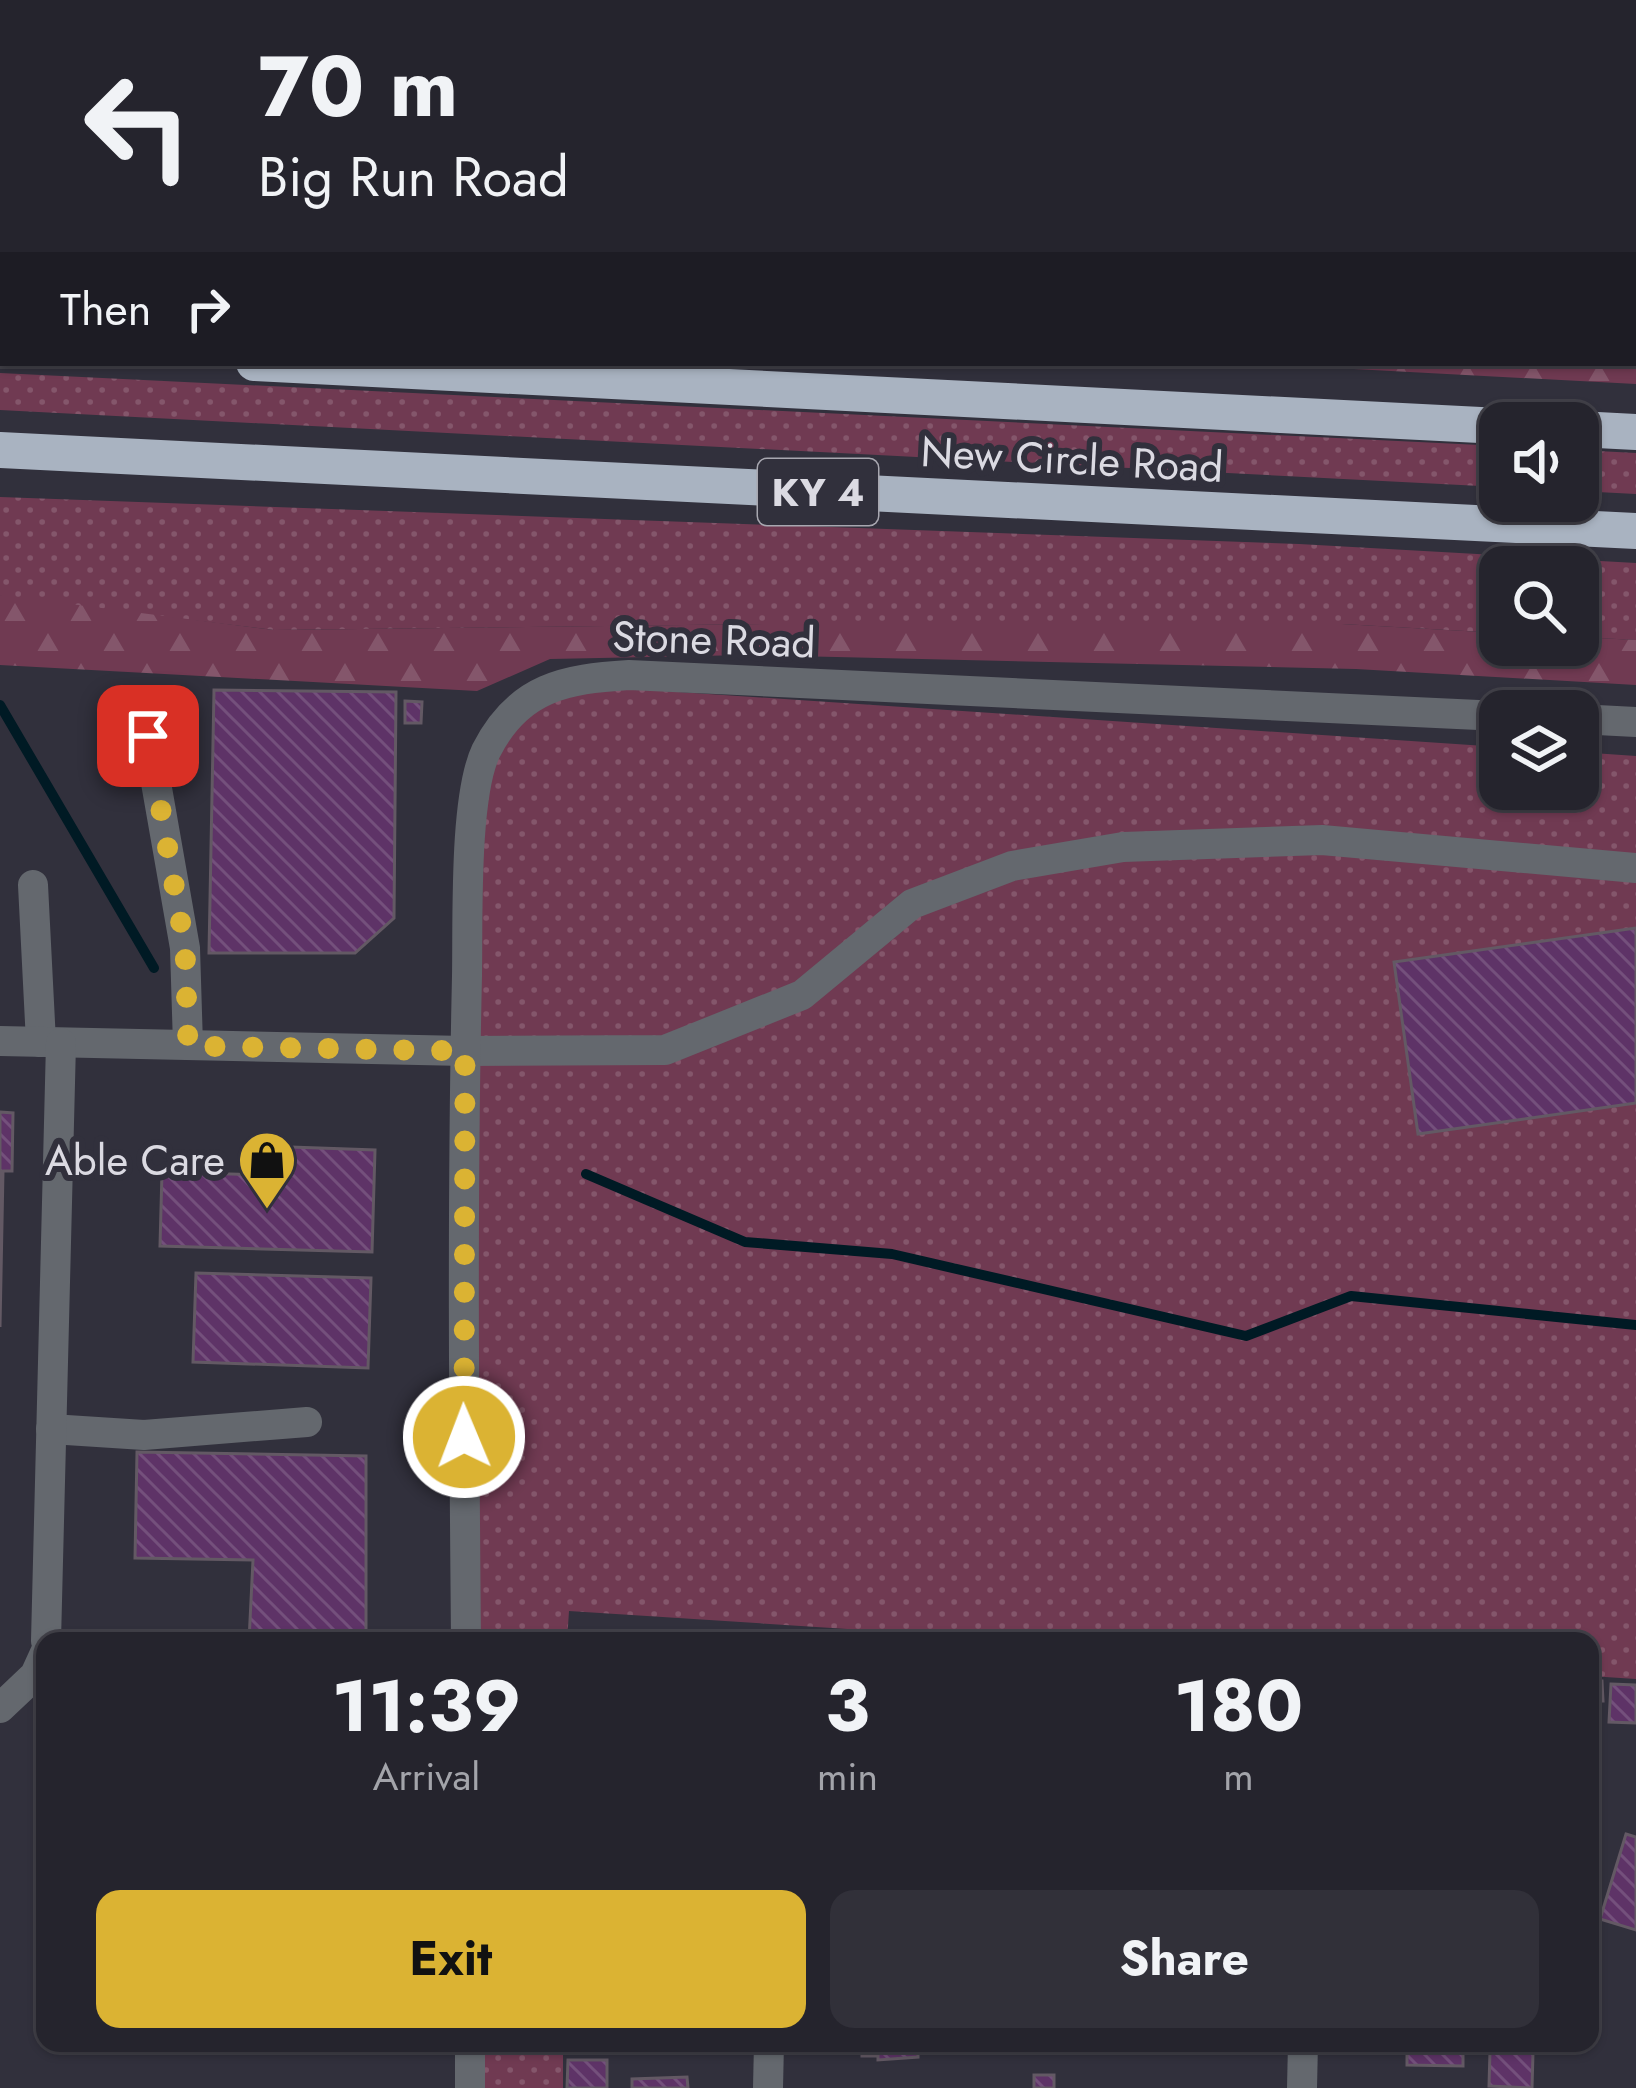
<!DOCTYPE html>
<html lang="en">
<head>
<meta charset="utf-8">
<style>
  :root { --surface:#25242d; --page:#313039; --text:#f1f3f6; --muted:#a3a4aa; --line:#424149; --accent:#dbb333 }
  body { margin:0; font-family:Jost,sans-serif; background:var(--page); color:var(--text); height:100vh; display:flex; flex-direction:column; font-size:45px; white-space:nowrap }
  * { box-sizing:border-box; margin:0 }
  p { font-size:39px; color:var(--muted) }
  .icon { flex:none; width:66px; height:66px; fill:none; stroke:currentColor; stroke-width:2; stroke-linecap:round; stroke-linejoin:round }
  .map { position:relative; flex:1; overflow:hidden }
  .details { position:absolute; left:36px; top:1632px; width:1563px; height:420px; display:flex; flex-direction:column; background:var(--surface); border-radius:24px; box-shadow:0 3px 9px #0004,0 0 0 3px var(--line) }
  .details>* { flex:none }
  .banner { position:absolute; left:0px; top:0px; width:1638px; height:366px; box-shadow:0 3px 9px #0004,0 0 0 3px var(--line); background:#25242d; color:var(--text); overflow:hidden }
  .fabs { position:absolute; left:1479px; top:402px; display:grid; gap:24px }
  .fabs a { display:grid; place-items:center; width:120px; height:120px; border-radius:24px; background:var(--surface); box-shadow:0 3px 9px #0004,0 0 0 3px var(--line); font-size:60px }
  .pin { position:absolute; display:grid; place-items:center; width:102px; height:102px; color:#fff; margin:-51px; border-radius:24px; box-shadow:0 6px 18px #0006 }
  .me { position:absolute; width:132px; margin:-66px; rotate:359deg; stroke-linejoin:round; filter:drop-shadow(0 0 9px #0008) }
  .turn { display:flex; align-items:center; gap:42px; height:252px; padding:0 60px; font-size:54px }
  .turn .icon { width:156px; height:156px; stroke-width:2.5 }
  .turn b { display:block; font-size:84px; line-height:102px }
  .then { display:flex; align-items:center; height:114px; padding:0 60px; background:#0003; gap:24px; font-size:45px }
  .eta { display:flex; justify-content:space-evenly; align-items:center; height:204px; text-align:center }
  .eta b { font-size:72px; font-weight:700; line-height:84px }
  .cta { display:flex; gap:24px; margin-top:auto; padding:24px 60px }
  .cta a { flex:1; height:138px; border-radius:24px; background:var(--accent); color:#111; font-size:48px; font-weight:700; line-height:138px; text-align:center }
  .cta a+a { background:var(--page); color:var(--text) }
  .map>svg:first-child { display:block }
  .grass { fill:url(#grass-dots) }
  .forest { fill:url(#forest-firs) }
  .lines { fill:none; stroke-linecap:round; stroke-linejoin:round }
  .stream { stroke:#001a24; stroke-width:10 }
  .building { fill:url(#building-back-hatch); stroke:#635964; stroke-width:3 }
  .minor { stroke:#64686e; stroke-width:30 }
  .highway { stroke:#a9b3c1; stroke-width:36 }
  .route { stroke:#dbb333; stroke-width:21; stroke-dasharray:0 37.8 }
  .labels { text-anchor:middle; stroke-width:12; stroke-linejoin:round; paint-order:stroke }
  .shield { fill:#31303c; stroke:#a8a7b0; stroke-width:3 }
  .shield-label { font-size:39px; font-weight:bold; fill:#dbdae2 }
  .street-label { font-size:42px; fill:#dbdae2; stroke:#31303c }
  .poi-label { font-size:42px; fill:#dbdae2; stroke:#31303c; text-anchor:end }
</style>
</head>
<body>
<div class="map">
<svg width="1636" height="2088" viewBox="0 0 1636 2088">
  <defs>
    <pattern id="grass-dots" width="8" height="8" patternUnits="userSpaceOnUse" patternTransform="scale(3)"><rect width="8" height="8" fill="#703a52"/><path d="M2 2h.1M6 6h.1" fill="none" stroke="#84566b" stroke-width="1.8" stroke-linecap="round"/></pattern>
    <pattern id="forest-firs" width="22" height="20" patternUnits="userSpaceOnUse" patternTransform="scale(3)"><rect width="22" height="20" fill="#703a52"/><path d="M5 1l3.5 6h-7zM16 11l3.5 6h-7z" fill="#84566b"/></pattern>
    <pattern id="building-back-hatch" width="6" height="6" patternUnits="userSpaceOnUse" patternTransform="scale(3)"><rect width="6" height="6" fill="#5e3367"/><path d="M-1 5l2 2M0 0l6 6M5-1l2 2" fill="none" stroke="#74507c"/></pattern>
  </defs>
  <rect width="100%" height="100%" fill="#31303c"/>
  <g class="grass">
    <path d="M0,373L1500,446V487L0,410Z"/>
    <path d="M1578,450L1636,453V494L1578,491Z"/>
    <path d="M0,497L1299,544L1636,563V640L1578,637V567H1500V633L1342,624H768L274,630L6,598L0,595Z"/>
    <path d="M559,684L1500,747V789H1578V752L1636,756V1679L1590,1676V1641H1035L569,1611L567,1641H465L469,896L502,724Z"/>
    <rect x="462" y="2043" width="101" height="45"/>
  </g>
  <g class="forest">
    <path d="M1636,301V384L1240,363H1635Z"/>
    <path d="M0,595L274,630L768,624H1342L1500,633V645H1578V637L1636,640V685L1356,669L746,655L550,659L477,691L0,665Z"/>
  </g>
  <g class="lines">
    <g class="stream">
      <path d="M0,705L154,968"/>
      <path d="M586,1174L745,1242L892,1254L1246,1336L1351,1296L1636,1325"/>
    </g>
  </g>
  <g class="building">
    <path d="M214,690L396,692L394,918L355,953H209Z"/>
    <path d="M405,701L422,702L421,723H405Z"/>
    <path d="M1636,928V1103L1418,1134L1394,962Z"/>
    <path d="M0,1112L13,1113L12,1171H3L0,1327Z"/>
    <path d="M262,1146L375,1150L372,1252L160,1246L162,1172L261,1175Z"/>
    <path d="M196,1273L371,1278L368,1368L193,1362Z"/>
    <path d="M137,1452L366,1456V1641H249L253,1560L135,1558Z"/>
    <path d="M1590,1681H1602L1603,1701H1590Z"/>
    <path d="M1611,1684L1636,1685V1723L1609,1722Z"/>
    <path d="M1626,1834L1636,1837V1930L1600,1919Z"/>
    <path d="M862,2043H918V2057L878,2060V2056H862Z"/>
    <path d="M1088,2043H1202L1201,2051Z"/>
    <path d="M1407,2043H1463V2066L1407,2065Z"/>
    <path d="M1490,2051L1533,2053L1532,2088L1489,2086Z"/>
    <path d="M568,2060H607V2088H567Z"/>
    <rect x="1034" y="2075" width="20" height="13"/>
    <path d="M687,2077L688,2088H632V2079Z"/>
  </g>
  <g class="lines">
    <g class="minor">
      <path d="M1575,3V0"/>
      <path d="M1635,231H1636"/>
      <path d="M1578,719L1636,722"/>
      <path d="M148,737L185,948L188,1045"/>
      <path d="M33,885L41,1042"/>
      <path d="M0,1041L465,1051L665,1050L802,995L912,904L1012,866L1123,847L1322,840L1636,868"/>
      <path d="M51,1429L144,1435L307,1422"/>
      <path d="M46,1641L61,1043"/>
      <path d="M466,1641C464,1419 462,1198 467,976C468,921 464,797 486,751C518,687 565,679 629,675L1500,716"/>
      <path d="M0,1708L35,1675L45,1653"/>
      <path d="M470,2043V2088"/>
      <path d="M768,2088L769,2043"/>
      <path d="M1302,2088L1303,2043"/>
    </g>
    <g class="highway">
      <path d="M0,350H3"/>
      <path d="M254,363L1500,426"/>
      <path d="M1578,429L1636,432"/>
      <path d="M0,450L1636,531"/>
    </g>
  </g>
  <g class="lines">
    <path class="route" d="M148,736L185,947L188,1046L465,1051L464,1437"/>
  </g>
  <defs>
    <symbol id="shop-pin" viewBox="-11 -11 22 30"><path d="M0 17L-7.5 6A9.5 9.5 0 1 1 7.5 6Z" fill="#dbb333" stroke="#31303c"/><path d="M-5-2.5h2.3a2.7 3.5 0 0 1 5.4 0H5L5.5 6h-11ZM-1.5-2.5h3a1.5 2.3 0 0 0-3 0Z" fill="#111"/></symbol>
  </defs>
  <g fill-rule="evenodd">
    <use href="#shop-pin" x="234" y="1127" width="66" height="90"/>
  </g>
  <g class="labels">
    <rect class="shield" x="758" y="459" width="120" height="66" rx="9"/>
    <g class="shield-label">
      <text x="818" y="506">KY 4</text>
    </g>
    <g class="street-label">
      <text transform="translate(1072 459) rotate(3)" y="15">New Circle Road</text>
      <text transform="translate(714 639) rotate(2)" y="15">Stone Road</text>
    </g>
    <g class="poi-label">
      <text x="225" y="1175">Able Care</text>
    </g>
  </g>
</svg>
<div class="fabs">
<a><svg class="icon" aria-label="sound" viewBox="0 0 24 24"><path d="M4 9h4l5-4v14l-5-4H4zM17 9q2 3 0 6"/></svg></a>
<a><svg class="icon" aria-label="search" viewBox="0 0 24 24"><circle cx="10" cy="10" r="6"/><path d="M15 15l6 6"/></svg></a>
<a><svg class="icon" aria-label="layers" viewBox="0 0 24 24"><path d="M12 4l9 5-9 5-9-5zM3 14l9 5 9-5"/></svg></a>
</div>
<div class="pin" style="left:148px;top:736px;background:#d93025"><svg class="icon" aria-label="arrive" viewBox="0 0 24 24"><path d="M6 21V4h12l-3 4 3 4H6"/></svg></div>
<svg class="me" style="left:464px;top:1437px" viewBox="-20 -20 40 40"><circle r="17" fill="#dbb333" stroke="#fff" stroke-width="3"/><path d="M0-11L8 9 0 5-8 9z" fill="#fff"/></svg>
<div class="banner">
<div class="turn"><svg class="icon" aria-label="left" viewBox="0 0 24 24"><path d="M17 20v-9H6M10 6l-5 5 5 5"/></svg><div><b>70 m</b>Big Run Road</div></div>
<div class="then">Then<svg class="icon" aria-label="right" viewBox="0 0 24 24"><path d="M7 20v-9h11M14 6l5 5-5 5"/></svg></div>
</div>
<section class="details">
<div class="eta">
<div><b>11:39</b><p>Arrival</p></div>
<div><b>3</b><p>min</p></div>
<div><b>180</b><p>m</p></div>
</div>
<div class="cta"><a>Exit</a><a>Share</a></div>
</section>
</div>
</body>
</html>
